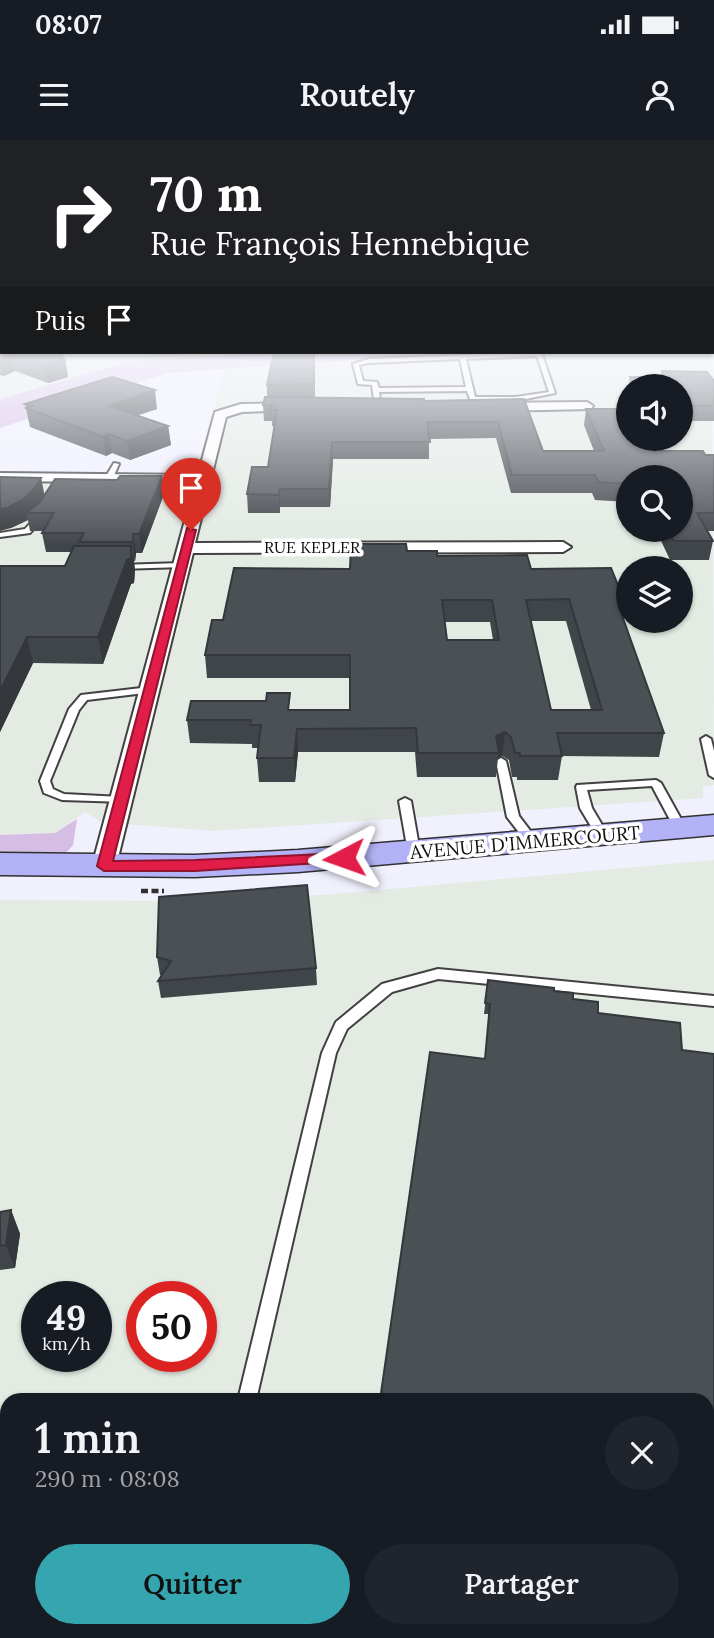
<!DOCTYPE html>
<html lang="fr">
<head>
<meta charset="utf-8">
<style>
  :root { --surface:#171b24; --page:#20242c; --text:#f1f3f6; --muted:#9ea1a6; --accent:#35a5af }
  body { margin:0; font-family:Lora,serif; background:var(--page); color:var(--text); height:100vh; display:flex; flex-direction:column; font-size:26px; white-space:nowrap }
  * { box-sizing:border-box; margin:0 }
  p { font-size:23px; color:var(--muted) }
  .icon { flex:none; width:38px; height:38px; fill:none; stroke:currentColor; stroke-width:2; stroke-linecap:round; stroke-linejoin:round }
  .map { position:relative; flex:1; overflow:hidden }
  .side { position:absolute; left:0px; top:1253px; width:714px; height:245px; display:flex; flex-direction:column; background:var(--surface); border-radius:21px 21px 0 0; box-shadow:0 2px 5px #0004 }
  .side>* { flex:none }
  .guide { position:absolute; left:0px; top:0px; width:714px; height:214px; box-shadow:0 2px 5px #0004; background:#202124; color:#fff; overflow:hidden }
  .controls { position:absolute; left:616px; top:234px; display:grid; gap:14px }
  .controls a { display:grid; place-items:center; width:77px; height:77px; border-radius:50%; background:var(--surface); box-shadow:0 2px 5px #0004; font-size:35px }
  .speed { position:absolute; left:21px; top:1141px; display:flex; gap:14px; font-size:35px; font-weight:700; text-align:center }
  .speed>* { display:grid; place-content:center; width:91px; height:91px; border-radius:50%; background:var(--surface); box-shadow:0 2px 5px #0004; line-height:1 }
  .speed small { font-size:18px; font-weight:400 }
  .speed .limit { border:10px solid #d22; background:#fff; color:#111 }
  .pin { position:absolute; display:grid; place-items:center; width:60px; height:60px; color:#fff; margin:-72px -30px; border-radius:50% 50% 50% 0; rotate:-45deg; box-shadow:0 0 7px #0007 }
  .pin .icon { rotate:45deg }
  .me { position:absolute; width:77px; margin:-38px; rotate:266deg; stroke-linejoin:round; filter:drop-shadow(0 0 5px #0008) }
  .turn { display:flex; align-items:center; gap:24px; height:147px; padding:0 35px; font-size:32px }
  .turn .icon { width:91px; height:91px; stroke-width:2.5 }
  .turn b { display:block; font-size:49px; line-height:60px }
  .then { display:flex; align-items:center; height:66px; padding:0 35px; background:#0003; gap:14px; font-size:26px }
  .round { display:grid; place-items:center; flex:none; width:74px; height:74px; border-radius:37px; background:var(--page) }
  .headline { display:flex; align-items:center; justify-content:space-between; height:119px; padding:0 35px }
  h1 { font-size:42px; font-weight:600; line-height:52px }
  .primary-button { display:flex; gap:14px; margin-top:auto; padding:14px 35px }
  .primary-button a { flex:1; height:80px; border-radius:42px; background:var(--accent); color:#111; font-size:28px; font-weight:600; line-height:80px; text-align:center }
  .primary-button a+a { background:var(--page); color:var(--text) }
  .status { display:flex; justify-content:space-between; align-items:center; height:49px; padding:0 35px; background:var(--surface); direction:ltr }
  .status svg { height:19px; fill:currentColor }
  header { display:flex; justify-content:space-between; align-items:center; height:91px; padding:0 35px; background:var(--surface); font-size:32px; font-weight:600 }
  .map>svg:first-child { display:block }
  .industrial { fill:#e3ebe3; fill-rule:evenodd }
  .green { fill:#d5bde4 }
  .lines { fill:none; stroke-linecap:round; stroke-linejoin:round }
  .lane-casing { stroke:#414141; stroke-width:4 }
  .street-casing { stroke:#414141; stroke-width:4 }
  .secondary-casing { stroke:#303030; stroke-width:3 }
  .path { stroke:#303030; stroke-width:4.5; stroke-dasharray:7 3.5; stroke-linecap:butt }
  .lane { fill:#fff; fill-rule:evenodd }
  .street { fill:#fff; fill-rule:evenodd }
  .secondary { fill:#b3b2f6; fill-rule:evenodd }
  .wall { fill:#404549; fill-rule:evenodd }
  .shaded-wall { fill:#34383c }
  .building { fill:#4b5055; stroke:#34383c; stroke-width:2; fill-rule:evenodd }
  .route { fill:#e11d48; stroke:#92132f; stroke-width:2 }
  .labels { text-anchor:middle; stroke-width:7; stroke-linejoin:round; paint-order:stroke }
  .far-street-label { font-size:16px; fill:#0e0e0e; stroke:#fff }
  .street-label { font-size:19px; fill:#0e0e0e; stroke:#fff }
</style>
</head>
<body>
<div class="status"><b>08:07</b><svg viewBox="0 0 49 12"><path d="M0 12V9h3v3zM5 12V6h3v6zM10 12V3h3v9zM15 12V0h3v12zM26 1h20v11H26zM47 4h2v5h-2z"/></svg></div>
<header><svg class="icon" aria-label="menu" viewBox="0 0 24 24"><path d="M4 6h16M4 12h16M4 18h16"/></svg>Routely<svg class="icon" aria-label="person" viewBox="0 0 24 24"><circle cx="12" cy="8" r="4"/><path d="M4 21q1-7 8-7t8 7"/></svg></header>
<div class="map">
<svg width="714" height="1498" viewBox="0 0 714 1498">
  <rect width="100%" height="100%" fill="#f0f1fd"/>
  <g class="industrial">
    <path d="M712,196L714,645L703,647V658L213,691L101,682L85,672L55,693L0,695V337L203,339L219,275L213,272L224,229L472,212H712ZM628,247H681V299H628ZM628,338H681V390H628ZM628,429H681V481H628Z"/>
    <path d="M14,212H277L131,221L0,259V216Z"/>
    <path d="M714,720V1498H0V760L172,761L323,755ZM37,1157H96V1216H37ZM142,1157H201V1216H142ZM7,1260H707V1491H7Z"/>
  </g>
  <g class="green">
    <path d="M277,212H472L167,233L0,288V259L131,221Z"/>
    <path d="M77,679L73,705L65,714H0V695L55,693Z"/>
  </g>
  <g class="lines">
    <defs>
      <g id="lane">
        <path d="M539,212L542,214L555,253L516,261H473L470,259L467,251L379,252L381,267L378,269L375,267L372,245L358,244L353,224L369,219ZM537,216L549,252L516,257H475L466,219ZM460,219L466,247L379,248L377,242L363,241L359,225L369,223Z"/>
        <path d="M114,323L119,324L112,340H106L105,338Z"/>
        <path d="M37,376L44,378L30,393L0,397V393L25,389Z"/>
        <path d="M181,423H184V427L119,429L115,427L119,425Z"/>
        <path d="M150,547L155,550L153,552L87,560L79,570L50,641L53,649L64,654L121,657L127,660L125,662L62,660L44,653L40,641L69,569L81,555Z"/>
        <path d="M706,596L711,599L714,611V638L709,635L701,599Z"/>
        <path d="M501,618L506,621L519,676L538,701L536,704H528L507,677L496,621Z"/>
        <path d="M656,640L661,643L686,688L684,691H676L652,646L587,650L592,668L608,695L606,698H598L580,668L576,647L577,645Z"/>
        <path d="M405,658L411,661L420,712L414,716L408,712L399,661Z"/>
        <path d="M438,829L714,856V866L438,839L392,852L347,889L336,913L256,1260H238L322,913L336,882L382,844Z"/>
        <rect x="0" y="1397" width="7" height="20"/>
        <path d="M417,1491H446L449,1498H420Z"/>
      </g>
      <g id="street">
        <path d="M587,262L593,266L591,269L493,271L487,267L493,263Z"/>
        <path d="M296,263L302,267L300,270L242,272L226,277L195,403L563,402L571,407L563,412L193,413L116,726L112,732L104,734L96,732L92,726L195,343L0,341V333L198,335L215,272L241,264Z"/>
      </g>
      <path id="secondary" d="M714,675V695L298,732L195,737L0,735V713L195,715L298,710Z"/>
    </defs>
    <use href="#lane" class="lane-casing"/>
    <use href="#street" class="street-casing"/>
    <use href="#secondary" class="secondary-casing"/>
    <path class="path" d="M141,751H164"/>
    <use href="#lane" class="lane"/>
    <use href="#street" class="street"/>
    <use href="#secondary" class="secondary"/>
  </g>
  <g class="wall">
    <path d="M0,198L65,220L68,237L48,243L15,231L4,236L0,235Z"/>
    <path d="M315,212V258L424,261L524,259L543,311H594L584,285L586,269L654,311L714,315V391H708L713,401L709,420H670L656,390H681V338H628V362L595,360L592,353H511L496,298L429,299V319H333L330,367H280V373H248L247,354L268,327L274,286H272V281H264L263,265L267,257V245Z"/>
    <path d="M662,231L714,241V281H681V247H628L630,237H661Z"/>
    <path d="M25,264L157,269L137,275L168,286L171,305L130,320L112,313L106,316L30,287Z"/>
    <path d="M162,336L164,354L142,413H136L135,421H134L135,430L134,443L131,444L103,524L33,523L0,592V426H65L71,412H46L42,393L43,391H30L28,380L11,388L41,338L44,355L117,340Z"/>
    <path d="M407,411L437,416L627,467L624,480L664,593L659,617L562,616L558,640H517V637H512L509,620L502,616L498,618L496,637H417L415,612H298L295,642H259L257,618L258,608H252V604L190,603L187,580L291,570H350V538H207L205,515L223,480L350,429ZM531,481H566L591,570H551ZM445,482H490L493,500H447Z"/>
    <path d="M157,817L316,828L317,845L161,858L158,841L161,835H160Z"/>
    <path d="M488,840L554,851L573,859L598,873L682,910L714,914V1345L707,1344V1260L485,919L489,874H484Z"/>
    <path d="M11,1070L20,1094L15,1128L0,1130V1072Z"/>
  </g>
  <g class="shaded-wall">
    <path d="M11,214L15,231L4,236L0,219Z"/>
    <path d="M65,220L68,237L48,243L45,226Z"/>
    <path d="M155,250L157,269L112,284L109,266Z"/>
    <path d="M168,286L171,305L130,320L127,301Z"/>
    <path d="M109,294L112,313L106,316L103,297Z"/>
    <path d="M332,302L333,319L330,367L329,349Z"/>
    <path d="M162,336L164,354L142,413L139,394Z"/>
    <path d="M41,338L45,357L40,366L26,373L28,380L11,388L0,391V369Z"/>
    <path d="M280,349V373L279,355Z"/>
    <path d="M133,394L136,413L135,421L133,402Z"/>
    <path d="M131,406L135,430L134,443L131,444L103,524L98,497Z"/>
    <path d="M27,497L33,523L0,592V551Z"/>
    <path d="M297,589L298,612L295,642L294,618Z"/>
    <path d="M505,592L502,616L498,618L499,613L496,596Z"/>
    <path d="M11,1070L20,1094L15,1128L6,1105Z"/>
  </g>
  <g class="building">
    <path d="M2,197V212H59L65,220L45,226L11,214L0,219V198Z"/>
    <path d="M274,212H314V244L267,245Z"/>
    <path d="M662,231L707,232L714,241V266H681V247H636L630,237H665Z"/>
    <path d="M112,237L155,250L109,266L168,286L127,301L109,294L103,297L26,268L32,266L25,264Z"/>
    <path d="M265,257L424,259V261L524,259L543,311H604L586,269H628V299H648L654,311H703L705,315H714V373H697L713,401H674L668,390H681V338H628V344L598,342L595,335H512L498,282H427L430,302H332L329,349H280L279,355L247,354L252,327H268L277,270H271L272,265H263Z"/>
    <path d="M120,336H162L139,394H133V402H79L84,393H42L54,373H26L40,362L55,339L117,340Z"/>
    <path d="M0,337L41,338L36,346L24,359L7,368L0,369Z"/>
    <path d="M351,404H406L407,411H437V416L527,415L531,429L611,428L627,467H619L664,593H557L562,616H520V613H515L511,597L505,592L496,596L499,613H418L416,588L297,589L294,618H257L261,585H250L251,580H187L191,561H266L267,553H290L288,570H350V515H205L212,480H223L234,428L350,429ZM569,459L602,570H551L526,460ZM442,460H492L499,500H447Z"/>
    <path d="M74,406H131V418L127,420L98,497H27L0,551V426H65Z"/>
    <path d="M307,745L316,828L158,841L171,821L157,817L159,757Z"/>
    <path d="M488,840L554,848V851L573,853V859L598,862V873L680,883L682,910L714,914V1336L707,1335V1260H380L430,912L485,919L490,864L485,863Z"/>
    <path d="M11,1070L6,1105L0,1106V1072Z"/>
  </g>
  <linearGradient id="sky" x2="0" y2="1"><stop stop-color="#abc1d6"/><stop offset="0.48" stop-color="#f8f9fe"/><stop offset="1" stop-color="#f8f9fe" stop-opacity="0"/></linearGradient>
  <rect width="714" height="406" fill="url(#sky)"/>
  <path class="route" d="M187,388L196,390L113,721L195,720L344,713L350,714L352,718L350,721L195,731H104L97,726Z"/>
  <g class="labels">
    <g class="far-street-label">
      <text x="312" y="413">RUE KEPLER</text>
    </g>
    <g class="street-label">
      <text transform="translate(525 702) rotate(-5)" y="7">AVENUE D'IMMERCOURT</text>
    </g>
  </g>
</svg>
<div class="controls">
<a><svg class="icon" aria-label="sound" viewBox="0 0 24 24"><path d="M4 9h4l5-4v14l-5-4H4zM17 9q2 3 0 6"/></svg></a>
<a><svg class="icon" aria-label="search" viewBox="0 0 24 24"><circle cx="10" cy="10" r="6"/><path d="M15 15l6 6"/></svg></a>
<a><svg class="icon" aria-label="layers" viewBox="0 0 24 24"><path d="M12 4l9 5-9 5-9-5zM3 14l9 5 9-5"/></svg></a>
</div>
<div class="speed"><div>49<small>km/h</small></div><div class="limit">50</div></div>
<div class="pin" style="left:191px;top:390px;background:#d93025"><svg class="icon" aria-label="arrive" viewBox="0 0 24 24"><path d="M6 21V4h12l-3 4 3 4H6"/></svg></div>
<svg class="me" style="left:344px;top:718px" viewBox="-20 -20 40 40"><path d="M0-17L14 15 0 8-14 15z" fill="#e11d48" stroke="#fff" stroke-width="4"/></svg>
<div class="guide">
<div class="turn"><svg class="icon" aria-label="right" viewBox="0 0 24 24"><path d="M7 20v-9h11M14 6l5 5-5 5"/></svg><div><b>70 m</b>Rue François Hennebique</div></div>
<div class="then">Puis<svg class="icon" aria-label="arrive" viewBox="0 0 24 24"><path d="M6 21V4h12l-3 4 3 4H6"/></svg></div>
</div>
<section class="side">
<div class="headline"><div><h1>1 min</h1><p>290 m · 08:08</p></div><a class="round"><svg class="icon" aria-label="close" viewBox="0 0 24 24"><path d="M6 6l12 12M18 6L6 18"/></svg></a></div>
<div class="primary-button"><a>Quitter</a><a>Partager</a></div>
</section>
</div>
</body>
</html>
